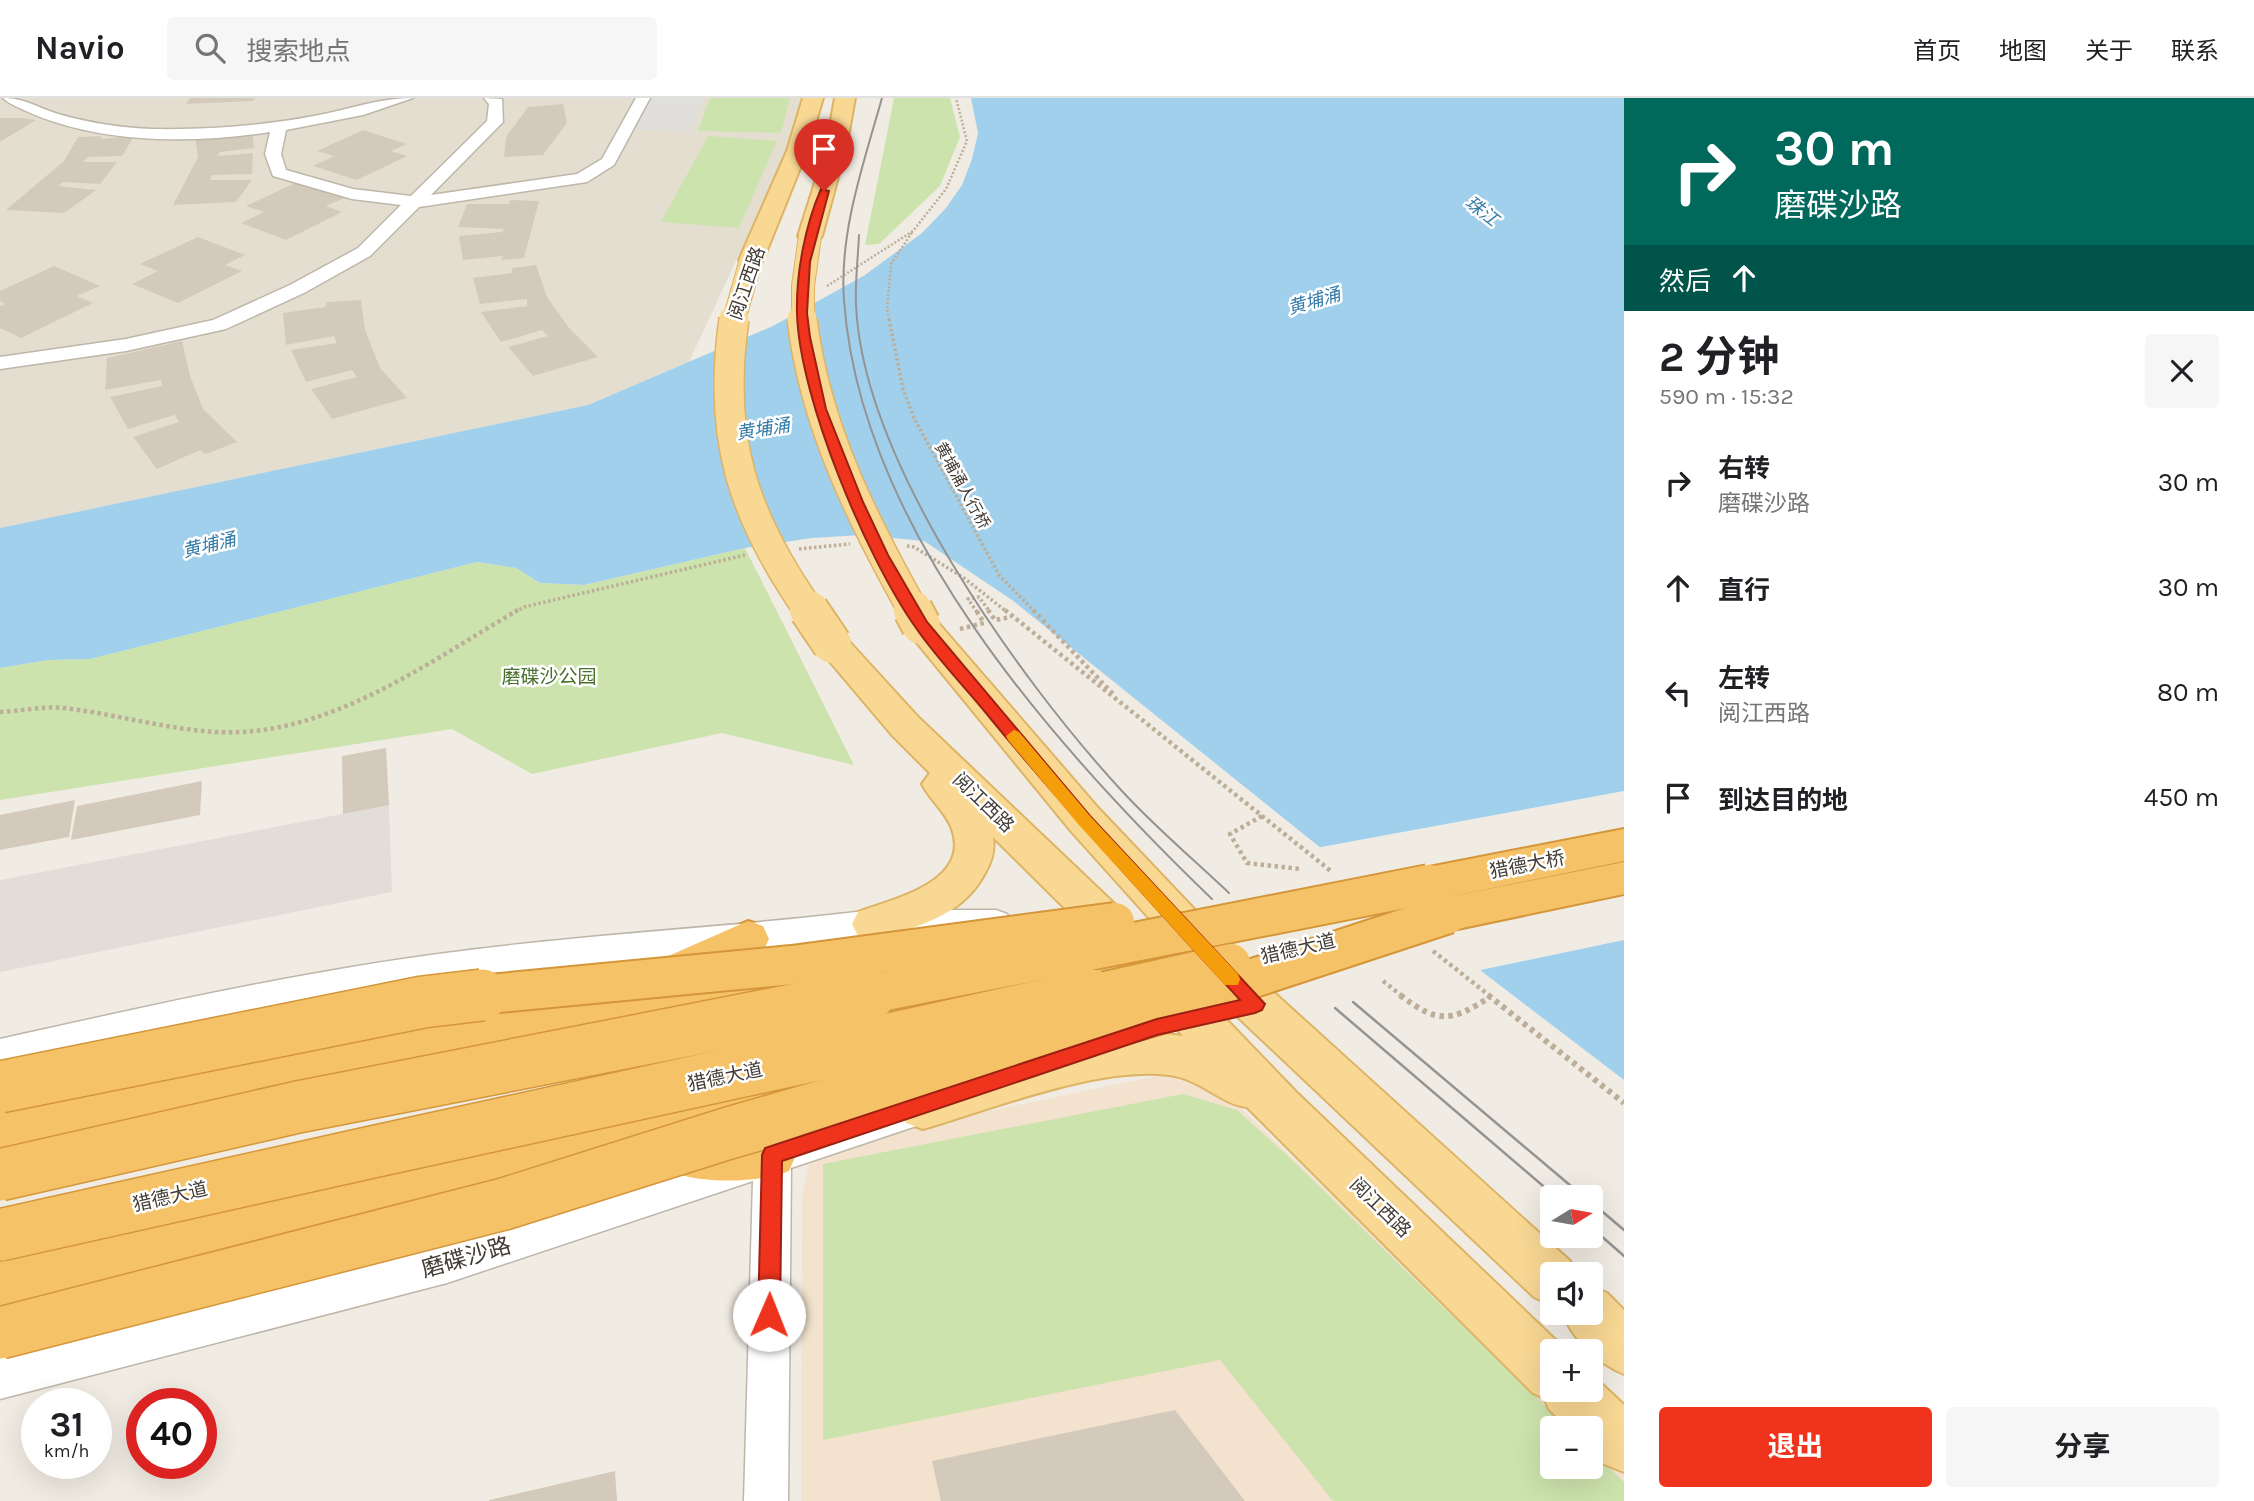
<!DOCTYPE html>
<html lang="zh">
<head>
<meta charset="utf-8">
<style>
  :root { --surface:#fff; --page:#f6f6f6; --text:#202124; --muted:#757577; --line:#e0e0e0; --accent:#ef331c }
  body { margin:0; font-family:Karla,"Noto Sans SC",sans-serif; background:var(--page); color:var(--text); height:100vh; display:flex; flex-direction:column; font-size:26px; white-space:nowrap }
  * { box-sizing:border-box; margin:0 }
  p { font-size:23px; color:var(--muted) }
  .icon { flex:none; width:38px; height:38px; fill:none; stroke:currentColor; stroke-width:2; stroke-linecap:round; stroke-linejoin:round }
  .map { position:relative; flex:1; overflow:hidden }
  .side { display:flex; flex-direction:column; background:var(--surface); width:630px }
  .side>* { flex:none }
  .hud { background:#00695c; color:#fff; overflow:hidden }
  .needle { width:46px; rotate:79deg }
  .buttons { position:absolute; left:1540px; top:1087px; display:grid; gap:14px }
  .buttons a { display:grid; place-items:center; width:63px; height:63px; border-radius:7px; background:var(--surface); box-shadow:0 7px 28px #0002; font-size:35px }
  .speed { position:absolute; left:21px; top:1290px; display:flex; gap:14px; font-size:35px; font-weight:700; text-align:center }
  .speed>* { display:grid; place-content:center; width:91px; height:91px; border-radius:50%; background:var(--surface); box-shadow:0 7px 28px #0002; line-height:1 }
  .speed small { font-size:18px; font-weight:400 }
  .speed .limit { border:10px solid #d22; background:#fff; color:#111 }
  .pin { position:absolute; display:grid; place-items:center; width:60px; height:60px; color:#fff; margin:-72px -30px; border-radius:50% 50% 50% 0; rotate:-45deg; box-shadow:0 0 7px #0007 }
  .pin .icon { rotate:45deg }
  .me { position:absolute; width:77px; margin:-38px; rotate:1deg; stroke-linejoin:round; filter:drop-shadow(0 0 5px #0008) }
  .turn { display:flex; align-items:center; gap:24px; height:147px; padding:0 35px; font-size:32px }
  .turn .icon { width:91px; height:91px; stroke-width:2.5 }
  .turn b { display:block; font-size:49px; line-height:60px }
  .then { display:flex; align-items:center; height:66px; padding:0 35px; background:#0003; gap:14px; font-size:26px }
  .round { display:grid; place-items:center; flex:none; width:74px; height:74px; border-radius:7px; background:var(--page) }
  .head { display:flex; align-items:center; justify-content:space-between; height:119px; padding:0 35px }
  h1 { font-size:42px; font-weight:700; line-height:52px }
  .primary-button { display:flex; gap:14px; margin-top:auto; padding:14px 35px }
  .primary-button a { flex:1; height:80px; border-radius:7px; background:var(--accent); color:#fff; font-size:28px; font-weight:700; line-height:80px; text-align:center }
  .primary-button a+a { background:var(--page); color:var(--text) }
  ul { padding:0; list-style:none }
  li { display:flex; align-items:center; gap:21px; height:105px; padding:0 35px }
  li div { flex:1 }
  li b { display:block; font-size:26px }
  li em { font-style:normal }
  header { display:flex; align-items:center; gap:42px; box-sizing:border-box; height:98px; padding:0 35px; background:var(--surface); border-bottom:2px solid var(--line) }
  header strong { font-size:33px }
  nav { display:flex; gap:38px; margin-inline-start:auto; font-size:24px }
  .search { width:490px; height:63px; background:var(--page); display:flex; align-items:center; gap:18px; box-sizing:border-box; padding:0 24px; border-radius:7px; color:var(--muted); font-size:26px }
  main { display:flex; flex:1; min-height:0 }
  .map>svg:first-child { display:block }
  .residential { fill:#e4ded1 }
  .commercial { fill:#f2e2ce }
  .industrial { fill:#e2ddd8 }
  .green { fill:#cde3ad }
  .parking { fill:#e1dfdb }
  .water { fill:#a1d0ec }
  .pier { fill:#f1ece3 }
  .building { fill:#d4cabc }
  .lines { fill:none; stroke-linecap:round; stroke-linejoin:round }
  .minor-casing { stroke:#beb6a9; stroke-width:3 }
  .major-casing { stroke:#ddb465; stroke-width:4 }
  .highway-casing { stroke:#d59539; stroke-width:4 }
  .path-far3 { stroke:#bcae98; stroke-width:2.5; stroke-dasharray:2 2; stroke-linecap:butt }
  .path-far2 { stroke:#bcae98; stroke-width:3.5; stroke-dasharray:2.5 2.5; stroke-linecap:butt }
  .path-far1 { stroke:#bcae98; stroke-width:4.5; stroke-dasharray:3.5 3.5; stroke-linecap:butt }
  .path { stroke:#bcae98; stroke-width:6; stroke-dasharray:4.5 4.5; stroke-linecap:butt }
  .minor { fill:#fff; fill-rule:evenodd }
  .major { fill:#f9d894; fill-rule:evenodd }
  .highway { fill:#f6c268; fill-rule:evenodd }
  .tram-far1 { stroke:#939393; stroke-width:2 }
  .tram { stroke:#939393; stroke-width:2.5 }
  .major-bridge-far2-casing { stroke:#ddb465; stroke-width:24; stroke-linecap:butt }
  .major-bridge-far1-casing { stroke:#ddb465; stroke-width:32; stroke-linecap:butt }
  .major-bridge-casing { stroke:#ddb465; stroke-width:42; stroke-linecap:butt }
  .highway-bridge-far1-casing { stroke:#d59539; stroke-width:42; stroke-linecap:butt }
  .highway-bridge-casing { stroke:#d59539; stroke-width:54; stroke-linecap:butt }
  .major-bridge-far2 { stroke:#f9d894; stroke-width:22 }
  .major-bridge-far1 { stroke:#f9d894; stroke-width:29 }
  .major-bridge { stroke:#f9d894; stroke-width:38 }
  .highway-bridge-far1 { stroke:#f6c268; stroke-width:38 }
  .highway-bridge { stroke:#f6c268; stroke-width:51 }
  .route { fill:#ef331c; stroke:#9b2112; stroke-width:2 }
  .slow { fill:#f59e0b }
  .labels { text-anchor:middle; stroke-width:5; stroke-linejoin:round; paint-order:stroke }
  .far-street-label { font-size:16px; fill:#423c34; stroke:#fff }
  .far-water-label { font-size:18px; font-style:italic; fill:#337ba7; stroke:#fff }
  .street-label { font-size:19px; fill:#423c34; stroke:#fff }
  .park-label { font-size:19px; fill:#48702b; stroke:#fff }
  .near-street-label { font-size:23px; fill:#423c34; stroke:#fff }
</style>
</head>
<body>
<header>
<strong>Navio</strong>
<div class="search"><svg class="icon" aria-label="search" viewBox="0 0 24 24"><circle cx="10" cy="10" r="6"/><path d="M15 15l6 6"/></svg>搜索地点</div>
<nav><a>首页</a><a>地图</a><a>关于</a><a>联系</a></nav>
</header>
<main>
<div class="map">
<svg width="1624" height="1403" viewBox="0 0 1624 1403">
  <rect width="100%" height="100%" fill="#f1ece3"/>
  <path class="residential" d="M0,0H802L799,27L689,264L588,307L0,430Z"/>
  <path class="commercial" d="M1161,977L1225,995L1575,1330H1552V1368H1591V1345L1624,1377V1403H801L802,1099L811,1058L871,1038Z"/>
  <path class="industrial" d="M389,707L392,794L0,874V782Z"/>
  <g class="green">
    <path d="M710,0H790L781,35L698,33Z"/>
    <path d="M894,0H950L960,39L940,88L879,146L865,147Z"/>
    <path d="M708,38L777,43L739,130L661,124Z"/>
    <path d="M745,450L854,667L722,635L532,676L452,631L0,702V570L48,562L90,561L477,464L516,470L540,485L584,487Z"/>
    <path d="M1183,996L1237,1012L1289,1059L1568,1330H1552V1368H1591V1352L1624,1384V1403H1333L1220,1262L823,1342V1066Z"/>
  </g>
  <path class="parking" d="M649,0H704L692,33L628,32Z"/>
  <path class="water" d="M971,0H1624V982L1337,763L1012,502L924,443L862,437L812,440L745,450L584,487L540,485L516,470L477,464L90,561L48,562L0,570V430L588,307L773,228L865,177L922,135L946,110L962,87L972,61L978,35Z"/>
  <path class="pier" d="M1624,693V842L1476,873L1316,750Z"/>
  <g class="building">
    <path d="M190,0H254L253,3L186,6Z"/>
    <path d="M563,6L567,25L543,57L504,59L506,39L528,9Z"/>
    <path d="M0,20H22L36,22L0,44Z"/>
    <path d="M252,31L254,50L220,54L218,58L253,55L252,76L212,77L210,82H252L236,104L173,107L198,59L195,37Z"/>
    <path d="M363,32L407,46L391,53L407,58L357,82L313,68L334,58L317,53Z"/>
    <path d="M101,38V41L134,38L122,58L88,59L83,64H117L100,86L63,84L58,88L96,92L64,115L6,112L64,63L78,39Z"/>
    <path d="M297,84L344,100L326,108L342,114L286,142L241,125L264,114L246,108Z"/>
    <path d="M510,102L539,103L524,160L501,162L503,158L463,162L459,138L502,134L504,131L458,129L467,106H509Z"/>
    <path d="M198,139L245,157L225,167L242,173L178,205L132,186L158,173L140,166Z"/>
    <path d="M536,167L547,199L569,230L598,259L533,278L508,249L548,238L542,232L501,244L481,214L527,208V201L480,206L473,180L512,175V170Z"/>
    <path d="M54,168L100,188L77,198L93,205L21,240L0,230V208L5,206L0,203V193Z"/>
    <path d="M361,202L365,232L380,270L407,300L332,321L311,291L357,279L352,272L306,284L291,252L337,245L334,238L286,247L283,215L325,209L327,204Z"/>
    <path d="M182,243L190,278L203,311L237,344L206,356L200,352L157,371L133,339L179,324L175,317L128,331L110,299L162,288L161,282L105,292L107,260Z"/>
    <path d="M386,650L389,707L343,716L342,658Z"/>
    <path d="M202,683L200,717L71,742L77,708Z"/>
    <path d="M75,702L69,739L0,752V717Z"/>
    <path d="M1175,1312L1245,1403H941L932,1363Z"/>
    <path d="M615,1373L617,1403H489V1402Z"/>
  </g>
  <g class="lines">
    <defs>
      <g id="minor">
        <path d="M3,0C25,0 38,10 58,16C89,25 122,30 153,31C207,32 261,28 314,18C347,12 379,0 413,0L363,17L286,32L281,56L286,72L353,91L411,98L487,23L489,6L484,0L502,1L503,24L431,97L577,76L602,61L636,0H650L614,67L587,84L419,109L370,158L304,195L226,231L126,253L0,271V259L126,241L213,222L290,187L358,150L401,107L352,101L273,78L265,56L270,34C191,46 99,46 26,13C18,9 9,6 3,0Z"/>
        <path d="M873,812H996L1007,816L1012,826L1007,836L996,840H873L748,855L462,881L190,929L0,973V941C153,907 307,872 462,853C599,835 736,829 873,812Z"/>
        <path d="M939,987L952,992L957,1004L952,1016L791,1070L788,1403H744L753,1083L447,1185L0,1301V1259L447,1145Z"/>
      </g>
      <g id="major">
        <path d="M803,0H823L807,53L763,162L759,167H743L739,162L787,53Z"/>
        <path d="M835,0H855L846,50L822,138L818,143H802L798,138L826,50Z"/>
        <path d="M921,516L933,519L1099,711L1271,892L1570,1163L1576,1176H1552V1207L1534,1199L1239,920L1071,733L909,535L904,527L909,519Z"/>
        <path d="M832,534L844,538L918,619L1124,815L1296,994L1567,1253H1552V1292H1591V1276L1624,1307V1374L1604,1366L1591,1353V1330H1568L1549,1311L1544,1300L1533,1295L1247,1009C1222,1007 1201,981 1169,977C1098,968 992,1011 923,1031L906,1025L900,1009L906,993L923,987C1002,965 1101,925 1183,938L1094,839L993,739C995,752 992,763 985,775C962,819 917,828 873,843L858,838L852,826L858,814C894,801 971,784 952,731C946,714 930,702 922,686L930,675L892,637L815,546L820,538Z"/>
        <path d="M1591,1189L1607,1195L1624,1212V1276C1596,1264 1573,1242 1562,1214H1591Z"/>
      </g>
      <g id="highway">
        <path d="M1624,731V763L1429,803L1415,798L1409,786L1415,774L1429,769Z"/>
        <path d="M1624,764V796L1448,833L1433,828L1427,816L1433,804L1448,799Z"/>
        <path d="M748,823L763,828L769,841L763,854L707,880L821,868L836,874L843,887L836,900L821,906L764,910L484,951L258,993L0,1050V1006C218,960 435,918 656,887L650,876L657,863Z"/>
        <path d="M796,971L812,977L819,992L812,1007L713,1035L772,1034L789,1041L796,1057L789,1073C760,1085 701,1086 672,1074L665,1058L670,1045L0,1216V1164Z"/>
      </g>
    </defs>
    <use href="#minor" class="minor-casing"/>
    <use href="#major" class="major-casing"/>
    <use href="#highway" class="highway-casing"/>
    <g class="path-far3">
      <path d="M827,188L913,133L946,91L967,43L956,0"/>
      <path d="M889,222L887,210L891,166L913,133"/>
    </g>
    <g class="path-far2">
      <path d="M889,221L903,291L914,320L999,477L1035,514"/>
      <path d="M907,448L914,449L964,480L1007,514"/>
      <path d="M799,451L850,446"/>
      <path d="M515,514L524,509L745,457"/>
      <path d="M977,514L968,501L979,499L990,514"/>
    </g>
    <g class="path-far1">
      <path d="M988,512L995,522L1011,519"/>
      <path d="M1005,512L1332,774"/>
      <path d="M1033,512L1114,597"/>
      <path d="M960,531L984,525L976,512"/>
      <path d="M0,614C21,613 43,608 64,610C115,616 165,631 216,634C327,640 427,565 518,512"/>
      <path d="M1262,718L1230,736L1247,765L1300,771"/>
      <path d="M1433,853L1490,898"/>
      <path d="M1383,883L1402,898"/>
    </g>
    <g class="path">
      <path d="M1400,897C1438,926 1451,924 1490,899"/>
      <path d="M1488,897L1624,1005"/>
    </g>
    <use href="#minor" class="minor"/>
    <use href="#major" class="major"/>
    <use href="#highway" class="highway"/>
    <g class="tram-far1">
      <path d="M882,0C864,64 839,134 844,202C860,431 1054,649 1212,801"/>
      <path d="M859,137C858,160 855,183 856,206C862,362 1018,580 1121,692C1155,729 1193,761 1229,795"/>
    </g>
    <g class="tram">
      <path d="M1353,904L1584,1099"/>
      <path d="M1335,910L1556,1099"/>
      <path d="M1591,1104L1624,1132"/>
      <path d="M1591,1129L1624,1158"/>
    </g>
    <defs>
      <g id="major-bridge-far2">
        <path d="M734,222L751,162"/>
        <path d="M803,222V188L810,138"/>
      </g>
      <g id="major-bridge-far1">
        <path d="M734,221C717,339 742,417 810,514"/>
        <path d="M802,221C815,328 862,421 914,514"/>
      </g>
      <g id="major-bridge">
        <path d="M809,512L832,546"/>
        <path d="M913,512L921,527"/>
      </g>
      <g id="highway-bridge-far1">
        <path d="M468,898L792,867L1115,824"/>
        <path d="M860,898L1429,786"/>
        <path d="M1083,898L1231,865"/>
        <path d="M1199,898L1448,816"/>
      </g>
      <g id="highway-bridge">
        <path d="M0,989L423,904L482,897"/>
        <path d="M0,1077L298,1009L869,897"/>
        <path d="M0,1137C363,1054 728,978 1091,897"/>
        <path d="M0,1235L504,1106L729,1035L1205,897"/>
      </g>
    </defs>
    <use href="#major-bridge-far2" class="major-bridge-far2-casing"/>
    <use href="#major-bridge-far1" class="major-bridge-far1-casing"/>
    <use href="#major-bridge" class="major-bridge-casing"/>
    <use href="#highway-bridge-far1" class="highway-bridge-far1-casing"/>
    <use href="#highway-bridge" class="highway-bridge-casing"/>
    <use href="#major-bridge-far2" class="major-bridge-far2"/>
    <use href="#major-bridge-far1" class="major-bridge-far1"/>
    <use href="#major-bridge" class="major-bridge"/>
    <use href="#highway-bridge-far1" class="highway-bridge-far1"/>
    <use href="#highway-bridge" class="highway-bridge"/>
  </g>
  <path class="route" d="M821,91L829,93L810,164L807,215L810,239L826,311L863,404L888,457L927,524L1090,718L1265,906L1262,912L1255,915L1157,937L782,1063L780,1217L777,1224L769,1228L761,1224L758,1217L762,1057L765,1050L1157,921L1240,902C1155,809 1070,717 990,620C966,590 938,562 916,530C867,461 799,300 797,215C796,175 805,128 821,91Z"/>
  <path class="slow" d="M1014,632L1019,634L1090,718L1238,876L1240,881L1238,887H1225L1079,727L1008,642L1006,638Z"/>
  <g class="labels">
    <g class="far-street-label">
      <text transform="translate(963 387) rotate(61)" y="6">黄埔涌人行桥</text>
    </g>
    <g class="far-water-label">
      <text transform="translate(1482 113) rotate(38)" y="6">珠江</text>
      <text transform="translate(1314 203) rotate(-16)" y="6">黄埔涌</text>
      <text transform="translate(763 331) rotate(-9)" y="6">黄埔涌</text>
      <text transform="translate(209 447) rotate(-14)" y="6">黄埔涌</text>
    </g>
    <g class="street-label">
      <text transform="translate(746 185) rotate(-71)" y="7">阅江西路</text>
      <text transform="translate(984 704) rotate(44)" y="7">阅江西路</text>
      <text transform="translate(1527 766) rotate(-11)" y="7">猎德大桥</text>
      <text transform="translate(1298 850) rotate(-13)" y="7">猎德大道</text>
      <text transform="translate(725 978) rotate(-12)" y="7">猎德大道</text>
      <text transform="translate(170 1098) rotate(-13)" y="7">猎德大道</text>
      <text transform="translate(1381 1109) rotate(44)" y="7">阅江西路</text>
    </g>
    <g class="park-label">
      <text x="549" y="585">磨碟沙公园</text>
    </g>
    <g class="near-street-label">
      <text transform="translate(466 1159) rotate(-16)" y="8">磨碟沙路</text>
    </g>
  </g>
</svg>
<div class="buttons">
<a><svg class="needle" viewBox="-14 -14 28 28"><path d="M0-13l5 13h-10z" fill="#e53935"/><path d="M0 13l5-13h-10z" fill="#757577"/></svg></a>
<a><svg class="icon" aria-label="sound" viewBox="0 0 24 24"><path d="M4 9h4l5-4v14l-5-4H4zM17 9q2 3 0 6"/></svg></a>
<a>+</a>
<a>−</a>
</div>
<div class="speed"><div>31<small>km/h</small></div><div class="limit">40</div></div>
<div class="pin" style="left:824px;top:93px;background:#d93025"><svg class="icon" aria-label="arrive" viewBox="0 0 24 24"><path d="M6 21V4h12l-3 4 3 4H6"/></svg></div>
<svg class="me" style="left:769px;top:1217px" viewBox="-20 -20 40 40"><circle r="19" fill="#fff"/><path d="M0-13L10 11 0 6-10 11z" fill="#ef331c"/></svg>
</div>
<section class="side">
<div class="hud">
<div class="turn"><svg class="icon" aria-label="right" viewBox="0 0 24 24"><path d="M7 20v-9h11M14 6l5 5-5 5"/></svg><div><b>30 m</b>磨碟沙路</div></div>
<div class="then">然后<svg class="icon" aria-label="ahead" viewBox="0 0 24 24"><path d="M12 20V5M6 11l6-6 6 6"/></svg></div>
</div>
<div class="head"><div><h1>2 分钟</h1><p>590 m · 15:32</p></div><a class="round"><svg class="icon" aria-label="close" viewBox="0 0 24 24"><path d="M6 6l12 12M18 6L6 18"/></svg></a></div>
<ul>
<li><svg class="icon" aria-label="right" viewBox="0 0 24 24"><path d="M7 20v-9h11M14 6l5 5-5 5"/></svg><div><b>右转</b><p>磨碟沙路</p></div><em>30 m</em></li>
<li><svg class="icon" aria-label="ahead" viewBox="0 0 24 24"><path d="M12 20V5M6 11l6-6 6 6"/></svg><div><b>直行</b></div><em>30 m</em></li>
<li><svg class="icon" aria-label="left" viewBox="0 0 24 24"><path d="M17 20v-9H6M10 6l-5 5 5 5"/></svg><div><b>左转</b><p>阅江西路</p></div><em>80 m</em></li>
<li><svg class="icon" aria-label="arrive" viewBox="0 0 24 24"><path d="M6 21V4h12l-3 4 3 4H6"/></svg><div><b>到达目的地</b></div><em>450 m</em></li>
</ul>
<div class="primary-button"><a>退出</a><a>分享</a></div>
</section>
</main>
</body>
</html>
